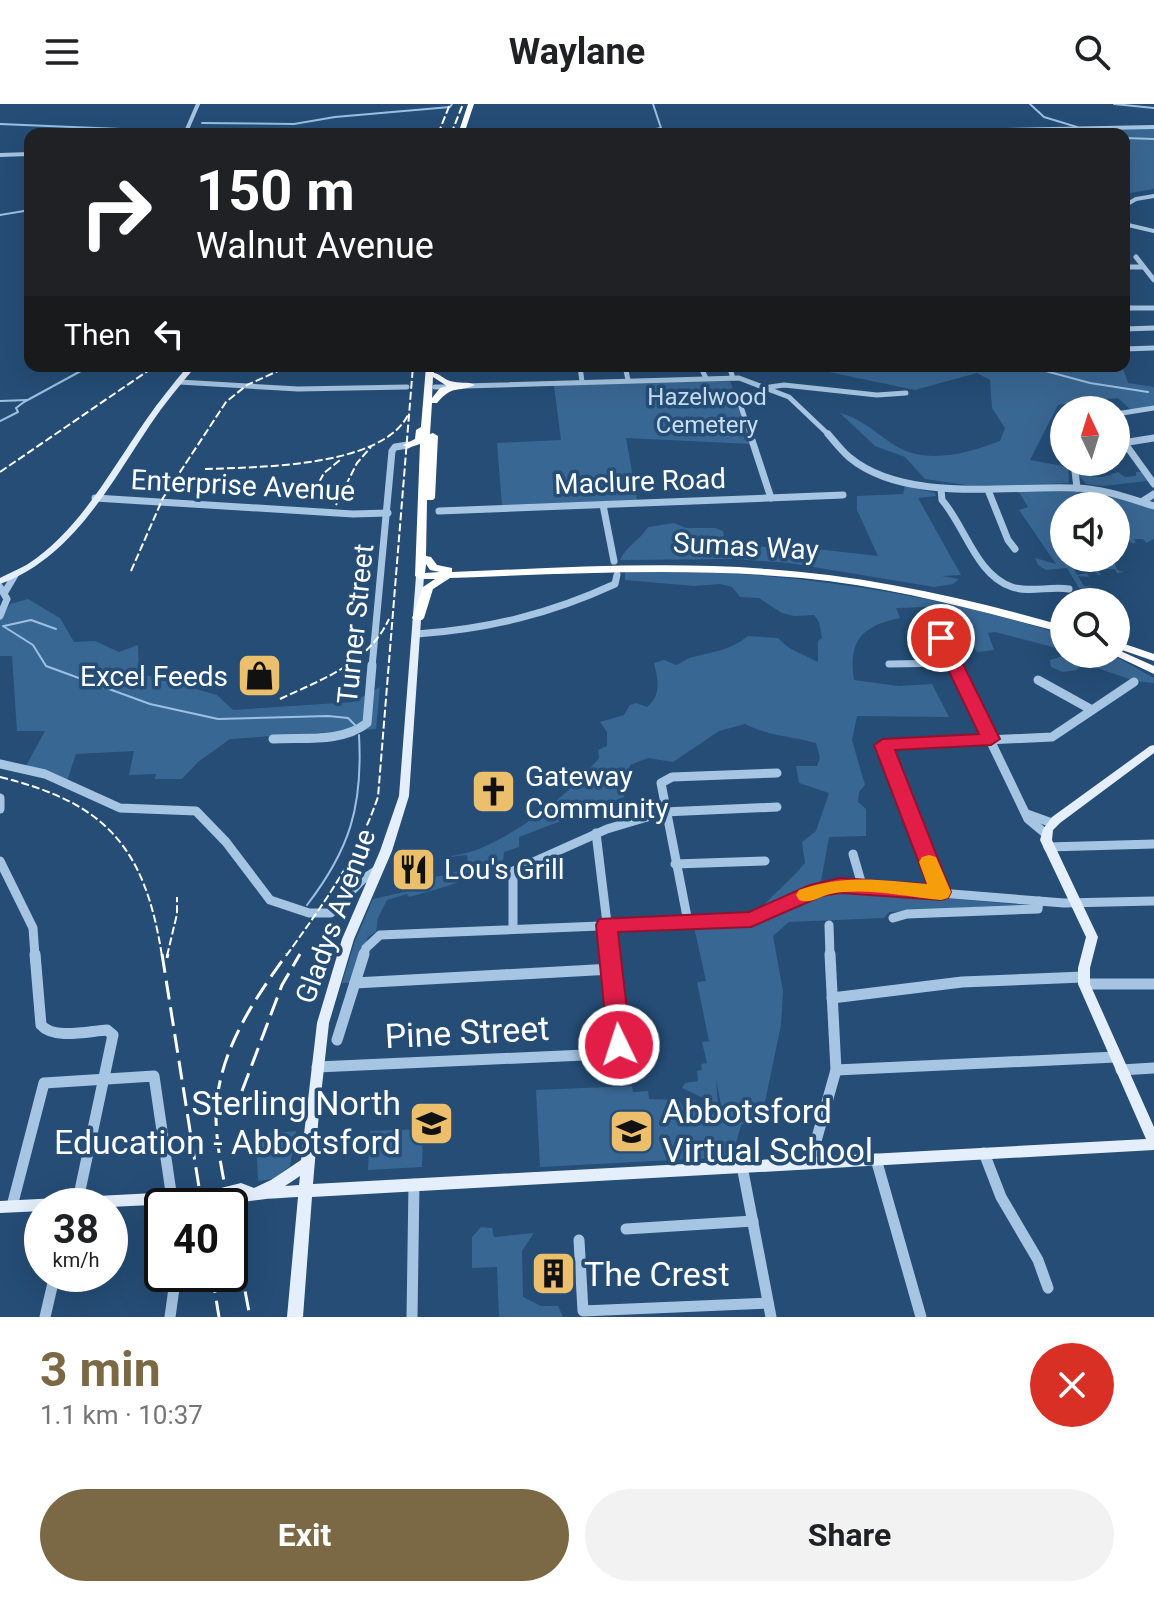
<!DOCTYPE html>
<html lang="en">
<head>
<meta charset="utf-8">
<style>
  :root { --surface:#fff; --page:#f2f2f2; --text:#202124; --muted:#757577; --accent:#7b6844 }
  body { margin:0; font-family:Roboto,sans-serif; background:var(--page); color:var(--text); height:100vh; display:flex; flex-direction:column; font-size:30px; white-space:nowrap }
  * { box-sizing:border-box; margin:0 }
  p { font-size:26px; color:var(--muted) }
  .icon { flex:none; width:44px; height:44px; fill:none; stroke:currentColor; stroke-width:2; stroke-linecap:round; stroke-linejoin:round }
  .map { position:relative; height:1213px; overflow:hidden }
  .drawer { display:flex; flex-direction:column; background:var(--surface); flex:1 }
  .drawer>* { flex:none }
  .top-card { position:absolute; left:24px; top:24px; width:1106px; height:244px; border-radius:16px; box-shadow:0 8px 32px #0002; background:#202124; color:#fff; overflow:hidden }
  .needle { width:52px; rotate:356deg }
  .buttons { position:absolute; left:1050px; top:292px; display:grid; gap:16px }
  .buttons a { display:grid; place-items:center; width:80px; height:80px; border-radius:50%; background:var(--surface); box-shadow:0 8px 32px #0002; font-size:40px }
  .speed { position:absolute; left:24px; top:1084px; display:flex; gap:16px; font-size:40px; font-weight:700; text-align:center }
  .speed>* { display:grid; place-content:center; width:104px; height:104px; border-radius:50%; background:var(--surface); box-shadow:0 8px 32px #0002; line-height:1 }
  .speed small { font-size:20px; font-weight:400 }
  .speed .limit { border:4px solid #111; border-radius:12px; background:#fff; color:#111 }
  .pin { position:absolute; display:grid; place-items:center; width:68px; height:68px; color:#fff; margin:-34px; border:4px solid #fff; border-radius:50%; box-shadow:0 2px 8px #0007 }
  .me { position:absolute; width:88px; margin:-44px; rotate:356deg; stroke-linejoin:round; filter:drop-shadow(0 0 6px #0008) }
  .turn { display:flex; align-items:center; gap:28px; height:168px; padding:0 40px; font-size:36px }
  .turn .icon { width:104px; height:104px; stroke-width:2.5 }
  .turn b { display:block; font-size:56px; line-height:68px }
  .then { display:flex; align-items:center; height:76px; padding:0 40px; background:#0003; gap:16px; font-size:30px }
  .round { display:grid; place-items:center; flex:none; width:84px; height:84px; border-radius:42px; background:var(--page) }
  .overview { display:flex; align-items:center; justify-content:space-between; height:136px; padding:0 40px }
  h1 { font-size:48px; font-weight:700; line-height:60px; color:var(--accent) }
  .primary-button { display:flex; gap:16px; margin-top:auto; padding:16px 40px }
  .primary-button a { flex:1; height:92px; border-radius:48px; background:var(--accent); color:#fff; font-size:32px; font-weight:700; line-height:92px; text-align:center }
  .primary-button a+a { background:var(--page); color:var(--text) }
  header { display:flex; justify-content:space-between; align-items:center; height:104px; padding:0 40px; background:var(--surface); font-size:36px; font-weight:700 }
  .map>svg:first-child { display:block }
  .green { fill:#396793 }
  .lines { fill:none; stroke-linecap:round; stroke-linejoin:round }
  .stream { stroke:#9bc0e3; stroke-width:2 }
  .minor-far4 { stroke:#a6c5e2; stroke-width:4 }
  .minor-far3 { stroke:#a6c5e2; stroke-width:5 }
  .minor-far2 { stroke:#a6c5e2; stroke-width:7 }
  .minor-far1 { stroke:#a6c5e2; stroke-width:9 }
  .minor { stroke:#a6c5e2; stroke-width:11 }
  .major { fill:#e5effb; fill-rule:evenodd }
  .highway { fill:#fff; fill-rule:evenodd }
  .rail-far1 { stroke:#fff; stroke-width:2; stroke-dasharray:8 3; stroke-linecap:butt }
  .rail { stroke:#fff; stroke-width:3; stroke-dasharray:19 8; stroke-linecap:butt }
  .route { fill:#e11d48; stroke:#92132f; stroke-width:2 }
  .slow { fill:#f59e0b }
  .labels { text-anchor:middle; stroke-width:7; stroke-linejoin:round; paint-order:stroke }
  .far-park-label { font-size:24px; fill:#c8def2; stroke:#254d76 }
  .street-label { font-size:28px; fill:#fff; stroke:#254d76 }
  .poi-label { font-size:28px; fill:#fff; stroke:#254d76; text-anchor:start }
  .near-street-label { font-size:34px; fill:#fff; stroke:#254d76 }
  .near-poi-label { font-size:34px; fill:#fff; stroke:#254d76; text-anchor:start }
</style>
</head>
<body>
<header><svg class="icon" aria-label="menu" viewBox="0 0 24 24"><path d="M4 6h16M4 12h16M4 18h16"/></svg>Waylane<svg class="icon" aria-label="search" viewBox="0 0 24 24"><circle cx="10" cy="10" r="6"/><path d="M15 15l6 6"/></svg></header>
<div class="map">
<svg width="1154" height="1213" viewBox="0 0 1154 1213">
  <rect width="100%" height="100%" fill="#254d76"/>
  <g class="green">
    <path d="M1154,23V85L1124,90V82L1131,80L1124,76V30H1069L1064,25Z"/>
    <path d="M815,262H1122L1128,279L1154,283V302L1131,306L1118,294L1058,301L1030,356L1068,363L1069,379L980,383L925,375L905,353L875,342L840,309C870,317 887,342 912,349C940,357 974,347 1000,337L1005,324L992,304L990,276L977,269L915,286L819,266Z"/>
    <path d="M730,276L751,340L626,334L637,396L502,401L497,339L561,336L554,281Z"/>
    <path d="M1084,368C1098,377 1106,372 1118,368L1125,373L1136,372V368H1141L1147,377L1103,382L1086,380L1077,369Z"/>
    <path d="M905,382L935,389L936,392L918,394L961,471L942,472L959,475L953,480L934,483L789,459L734,455L620,456C627,441 639,437 648,423L674,419L686,424H715L723,427L725,441L816,445L878,452L857,406V392L903,390Z"/>
    <path d="M1085,387L1112,391L1154,405V435L1146,439L1143,435H1134L1136,439H1132L1129,436H1116V402H1064V454H1104L1108,460H1115L1117,466L1124,468L1117,469L1115,465H1096L1101,471H1098L1093,465H1074L1077,471L1087,469L1089,473L1078,472L1084,482L1096,483L1079,484L1067,464L1046,466L1038,461L1035,454L1056,460L1019,406L1028,403L1019,388Z"/>
    <path d="M680,467C812,471 938,491 1064,531V546L995,528L988,529L994,546L977,548C969,539 968,526 964,514L932,509L926,503L896,504L900,514C862,522 848,536 854,576L898,582L932,580L949,613L857,612L852,636L865,681L859,688L858,698L866,705V732L829,733L821,777L758,808C773,790 790,777 805,759L802,738L816,727L829,689L799,679L796,662H817L820,654L816,639C792,632 768,632 745,620L719,627L673,658L648,654L630,661L624,693L519,733V743L504,748L503,757C473,775 443,784 409,793L407,790L387,796L378,814L376,828L368,833L350,879H342L355,837L373,795L427,783L428,774L451,770L468,761L467,751L442,754C453,751 467,750 479,745C523,726 569,691 599,654L598,646L607,642V628L600,618L624,611L630,601L636,599L647,603C662,590 658,576 654,559L664,556L676,561C682,559 687,554 693,553C713,548 731,546 748,532L778,534L789,544L818,558V537L822,534L819,518L814,511L794,512L782,509L759,494L740,493L732,483L720,480L694,482L625,476V468Z"/>
    <path d="M28,495L60,514L74,538L95,537L119,548L138,541L139,569L217,591L233,606L353,598L380,583L376,625L230,635L198,658L182,675H155L156,670L129,671L134,647L76,650L67,677L26,662L45,627H17L12,552H0V516L10,500Z"/>
    <path d="M1069,550H1111L1154,574V579L1135,577L1083,559L1077,566L1063,568L1051,563L1050,556Z"/>
    <path d="M842,785L1035,802L889,808L884,814L789,818L773,832L783,887L781,921L762,1012L741,1021L732,1053L540,1063L536,986L632,982L633,988L648,987L649,995L679,996L684,1005L694,996L706,1006L695,1014L705,1022L704,1019L721,1001L716,975L718,1001L682,984L685,979L698,977L697,967L702,966L701,960L707,959L702,938L709,937L697,878L706,877L694,823L757,820L817,791Z"/>
    <path d="M423,1025L422,1063L368,1066L370,1027Z"/>
    <path d="M296,1027L290,1062L273,1075L258,1077L256,1031Z"/>
    <path d="M481,1123L492,1124L494,1133L534,1129L522,1147L523,1193L541,1202H558L563,1213H499L497,1163L472,1164V1133Z"/>
  </g>
  <g class="lines">
    <g class="stream">
      <path d="M1030,0L1044,13L1077,23"/>
      <path d="M1114,0L1154,4"/>
      <path d="M202,19L294,20L335,13L450,3L452,0"/>
      <path d="M0,20L145,26"/>
      <path d="M1092,26L1110,30"/>
      <path d="M631,30L661,24L653,0"/>
      <path d="M1124,34L1154,35"/>
      <path d="M0,111L30,106"/>
      <path d="M1027,262L1090,279L1148,288"/>
      <path d="M0,297L27,296"/>
      <path d="M0,317L18,308L16,304L24,298L90,262"/>
      <path d="M3,522L33,541L46,562L150,600L218,615L328,612L348,614L355,621"/>
      <path d="M4,522L31,516L56,525"/>
      <path d="M307,801C350,745 363,702 359,631"/>
    </g>
    <g class="minor-far4">
      <path d="M185,30L198,0"/>
      <path d="M815,30L1154,23"/>
      <path d="M0,51L30,50"/>
      <path d="M1124,102L1136,95L1154,92"/>
      <path d="M1124,120L1154,127"/>
    </g>
    <g class="minor-far3">
      <path d="M1136,153L1154,176"/>
      <path d="M1124,163H1142"/>
      <path d="M1124,204H1154"/>
      <path d="M1124,225L1154,224"/>
      <path d="M1124,245L1154,244"/>
      <path d="M580,262L582,278"/>
      <path d="M625,262L628,276"/>
      <path d="M700,262L706,274"/>
      <path d="M729,262L733,274"/>
      <path d="M179,278L298,285L407,283"/>
      <path d="M465,282L739,274L789,293L830,332"/>
      <path d="M435,283H451"/>
      <path d="M770,283L784,281L877,291L906,289"/>
      <path d="M737,291L751,332"/>
      <path d="M1116,310L1154,304"/>
    </g>
    <g class="minor-far2">
      <path d="M750,330L771,394"/>
      <path d="M828,330C835,338 841,346 849,353C905,400 1009,381 1076,384C1104,385 1128,394 1154,402"/>
      <path d="M1116,340L1154,334"/>
      <path d="M1126,341L1154,380"/>
      <path d="M1074,358L1077,384"/>
      <path d="M941,385L942,396C965,422 976,471 1012,483C1030,489 1050,482 1069,485"/>
      <path d="M988,386L1008,436L1015,445"/>
      <path d="M95,394L353,410L388,409"/>
      <path d="M1143,397L1154,390"/>
      <path d="M603,401L614,457"/>
      <path d="M439,407L843,391"/>
      <path d="M0,483L7,495L0,512"/>
      <path d="M5,488L15,471"/>
      <path d="M931,512L955,563"/>
      <path d="M417,530C488,525 550,510 615,480L617,471"/>
      <path d="M889,560L953,559"/>
      <path d="M372,563L392,347L395,343L408,341"/>
    </g>
    <g class="minor-far1">
      <path d="M954,561L1028,715L1046,730"/>
      <path d="M1038,576L1092,606"/>
      <path d="M273,635C303,633 342,639 367,619L372,561"/>
      <path d="M0,660L45,670L120,704L196,707L226,738L270,796L309,809H331L362,776L377,766"/>
      <path d="M0,694V705"/>
      <path d="M1027,710L1052,719"/>
      <path d="M596,729L611,852"/>
      <path d="M1048,743L1154,740"/>
      <path d="M853,750L862,781"/>
      <path d="M0,757L33,824L35,852"/>
      <path d="M675,760L765,757"/>
      <path d="M941,788L883,641L1052,633L1134,578"/>
      <path d="M893,814L907,810L1038,805L1039,797"/>
      <path d="M688,818L661,679L672,673L777,669"/>
      <path d="M829,821L830,852"/>
      <path d="M513,824V767L607,725L664,708L777,703"/>
      <path d="M363,852L366,844L380,831L747,816L840,781L1064,799L1154,797"/>
    </g>
    <g class="minor">
      <path d="M35,850L41,921C54,936 89,927 107,926L113,931L79,1091L73,1102"/>
      <path d="M355,879L612,865"/>
      <path d="M1084,880H1154"/>
      <path d="M832,894L962,878L1083,873"/>
      <path d="M337,936L364,850"/>
      <path d="M317,963L606,950L618,944V910L611,850"/>
      <path d="M836,966L1116,953"/>
      <path d="M1121,966L1154,964"/>
      <path d="M984,1049L1001,1093L1038,1156L1048,1184"/>
      <path d="M876,1055L921,1213"/>
      <path d="M816,1058V1037L836,966L830,850"/>
      <path d="M742,1062L771,1213"/>
      <path d="M12,1102L44,979L154,972L173,1102"/>
      <path d="M626,1125L753,1117"/>
      <path d="M579,1136L583,1207L768,1199"/>
      <path d="M45,1213L55,1170"/>
      <path d="M170,1213L176,1170"/>
      <path d="M412,1213L414,1080"/>
    </g>
    <g class="major">
      <path d="M188,262H196C180,281 164,300 150,321C110,381 72,454 0,480V474C9,469 20,465 28,460C80,426 111,366 146,316C159,297 173,280 188,262Z"/>
      <path d="M420,469L424,472L409,692L392,747L354,835L329,919L319,1009L313,1080L1146,1035L1078,880V864L1086,833L1040,736L1043,725L1052,713L1150,642L1154,641V649L1060,719L1053,726L1052,736L1098,833L1090,864V880L1154,1023V1046L312,1093L303,1213H287L298,1093C285,1094 271,1094 258,1096C240,1098 232,1101 213,1098L110,1103V1102H42V1107L0,1109V1097L213,1086L241,1079L254,1084L271,1076L301,1056L317,919L342,835L380,747L399,692L416,472ZM300,1072L299,1081L285,1082Z"/>
    </g>
    <g class="highway">
      <path d="M468,0H474L464,30H458Z"/>
      <path d="M426,262H434V269C441,270 443,275 450,277C459,280 468,277 475,281C458,289 453,280 437,299H432L430,330L433,329L438,332L435,394L433,396H427L426,452L431,453L437,461L452,464V468C557,464 662,457 767,465C868,472 967,494 1064,522V529C976,506 894,483 802,474C685,463 567,470 450,474L433,485L424,514L422,516H414L412,514L423,483L435,475H420L415,472L420,340L408,344L403,341L415,335L416,326L421,323ZM433,273L447,282L440,284L432,294ZM426,460L430,466L440,468L425,469Z"/>
      <path d="M1116,537L1154,550V557L1116,544Z"/>
      <path d="M1116,545L1154,562V570L1112,550H1116Z"/>
    </g>
    <g class="rail-far1">
      <path d="M438,30L450,0"/>
      <path d="M451,30L463,0"/>
      <path d="M205,365C256,363 384,364 409,309"/>
      <path d="M0,368L155,262"/>
      <path d="M309,397L324,369L340,356"/>
      <path d="M336,401L357,359L371,343"/>
      <path d="M131,467L163,394L226,298L247,281L289,262"/>
      <path d="M280,595C322,575 368,560 389,515"/>
      <path d="M0,673C107,699 145,744 162,852"/>
      <path d="M167,852L177,810V793"/>
      <path d="M286,852C324,799 356,756 378,693L413,262"/>
    </g>
    <g class="rail">
      <path d="M162,850L202,1102"/>
      <path d="M167,854L168,850"/>
      <path d="M242,987L282,881L300,850"/>
      <path d="M229,1102C223,1072 216,1041 216,1011C217,950 253,897 287,850"/>
      <path d="M230,1108L250,1213"/>
      <path d="M212,1170L219,1213"/>
    </g>
  </g>
  <path class="route" d="M941,529L950,534L1000,635L991,641L895,646L951,788L948,794L941,796L840,789L822,792L751,823L618,828L631,941L628,948L619,951L611,948L608,941L596,821L599,815L749,808L810,781L840,774L927,780L874,641L883,635L979,630L933,534Z"/>
  <path class="slow" d="M929,751L936,753L951,788L948,794L941,796C907,793 864,783 830,790C819,793 811,800 799,796L796,791L799,786C844,770 881,776 927,780L919,758L922,753Z"/>
  <defs>
    <symbol id="shop-square" viewBox="-11 -11 22 22"><rect x="-9" y="-9" width="18" height="18" rx="4" fill="#ebbf6b" stroke="#254d76"/><path d="M-5-2.5h2.3a2.7 3.5 0 0 1 5.4 0H5L5.5 6h-11ZM-1.5-2.5h3a1.5 2.3 0 0 0-3 0Z" fill="#111"/></symbol>
    <symbol id="church-square" viewBox="-11 -11 22 22"><rect x="-9" y="-9" width="18" height="18" rx="4" fill="#ebbf6b" stroke="#254d76"/><path d="M-1.2-6h2.4v3.5h3.3v2.4h-3.3V6h-2.4V-.1h-3.3v-2.4h3.3Z" fill="#111"/></symbol>
    <symbol id="restaurant-square" viewBox="-11 -11 22 22"><rect x="-9" y="-9" width="18" height="18" rx="4" fill="#ebbf6b" stroke="#254d76"/><path d="M-5-6h1v4h1v-4h1v4h1v-4h1v5L-1.5 .5V6h-2V.5L-5-1ZM5-6V6H3V1.5H1.5Q1.5-4 5-6Z" fill="#111"/></symbol>
    <symbol id="school-square" viewBox="-11 -11 22 22"><rect x="-9" y="-9" width="18" height="18" rx="4" fill="#ebbf6b" stroke="#254d76"/><path d="M0-5L7-2L0 1L-7-2ZM-4 1L0 2.5L4 1V4Q0 6-4 4Z" fill="#111"/></symbol>
    <symbol id="building-square" viewBox="-11 -11 22 22"><rect x="-9" y="-9" width="18" height="18" rx="4" fill="#ebbf6b" stroke="#254d76"/><path d="M-4-6H4V6H1V3H-1V6H-4ZM-2.5-4.3h1.7v1.8h-1.7ZM.8-4.3h1.7v1.8H.8ZM-2.5-1h1.7V.8h-1.7ZM.8-1h1.7V.8H.8Z" fill="#111"/></symbol>
  </defs>
  <g fill-rule="evenodd">
    <use href="#shop-square" x="234" y="546" width="51" height="51"/>
    <use href="#church-square" x="468" y="662" width="51" height="51"/>
    <use href="#restaurant-square" x="388" y="740" width="51" height="51"/>
    <use href="#school-square" x="406" y="994" width="51" height="51"/>
    <use href="#school-square" x="606" y="1002" width="51" height="51"/>
    <use href="#building-square" x="528" y="1144" width="51" height="51"/>
  </g>
  <g class="labels">
    <g class="far-park-label">
      <text x="707" y="301">Hazelwood<tspan x="707" dy="28">Cemetery</tspan></text>
    </g>
    <g class="street-label">
      <text transform="translate(640 377) rotate(-2)" y="10">Maclure Road</text>
      <text transform="translate(243 381) rotate(3)" y="10">Enterprise Avenue</text>
      <text transform="translate(746 442) rotate(3)" y="10">Sumas Way</text>
      <text transform="translate(355 520) rotate(-84)" y="10">Turner Street</text>
      <text transform="translate(335 812) rotate(-70)" y="10">Gladys Avenue</text>
    </g>
    <g class="poi-label">
      <text x="228" y="582" text-anchor="end">Excel Feeds</text>
      <text x="525" y="682">Gateway<tspan x="525" dy="32">Community</tspan></text>
      <text x="444" y="775">Lou's Grill</text>
    </g>
    <g class="near-street-label">
      <text transform="translate(467 928) rotate(-3)" y="12">Pine Street</text>
    </g>
    <g class="near-poi-label">
      <text x="401" y="1011" text-anchor="end">Sterling North<tspan x="401" dy="39">Education - Abbotsford</tspan></text>
      <text x="662" y="1019">Abbotsford<tspan x="662" dy="39">Virtual School</tspan></text>
      <text x="584" y="1182">The Crest</text>
    </g>
  </g>
</svg>
<div class="buttons">
<a><svg class="needle" viewBox="-14 -14 28 28"><path d="M0-13l5 13h-10z" fill="#e53935"/><path d="M0 13l5-13h-10z" fill="#757577"/></svg></a>
<a><svg class="icon" aria-label="sound" viewBox="0 0 24 24"><path d="M4 9h4l5-4v14l-5-4H4zM17 9q2 3 0 6"/></svg></a>
<a><svg class="icon" aria-label="search" viewBox="0 0 24 24"><circle cx="10" cy="10" r="6"/><path d="M15 15l6 6"/></svg></a>
</div>
<div class="speed"><div>38<small>km/h</small></div><div class="limit">40</div></div>
<div class="pin" style="left:941px;top:534px;background:#d93025"><svg class="icon" aria-label="arrive" viewBox="0 0 24 24"><path d="M6 21V4h12l-3 4 3 4H6"/></svg></div>
<svg class="me" style="left:619px;top:941px" viewBox="-20 -20 40 40"><circle r="17" fill="#e11d48" stroke="#fff" stroke-width="3"/><path d="M0-11L8 9 0 5-8 9z" fill="#fff"/></svg>
<div class="top-card">
<div class="turn"><svg class="icon" aria-label="right" viewBox="0 0 24 24"><path d="M7 20v-9h11M14 6l5 5-5 5"/></svg><div><b>150 m</b>Walnut Avenue</div></div>
<div class="then">Then<svg class="icon" aria-label="left" viewBox="0 0 24 24"><path d="M17 20v-9H6M10 6l-5 5 5 5"/></svg></div>
</div>
</div>
<section class="drawer">
<div class="overview"><div><h1>3 min</h1><p>1.1 km · 10:37</p></div><a class="round" style="background:#d93025;color:#fff"><svg class="icon" aria-label="close" viewBox="0 0 24 24"><path d="M6 6l12 12M18 6L6 18"/></svg></a></div>
<div class="primary-button"><a>Exit</a><a>Share</a></div>
</section>
</body>
</html>
